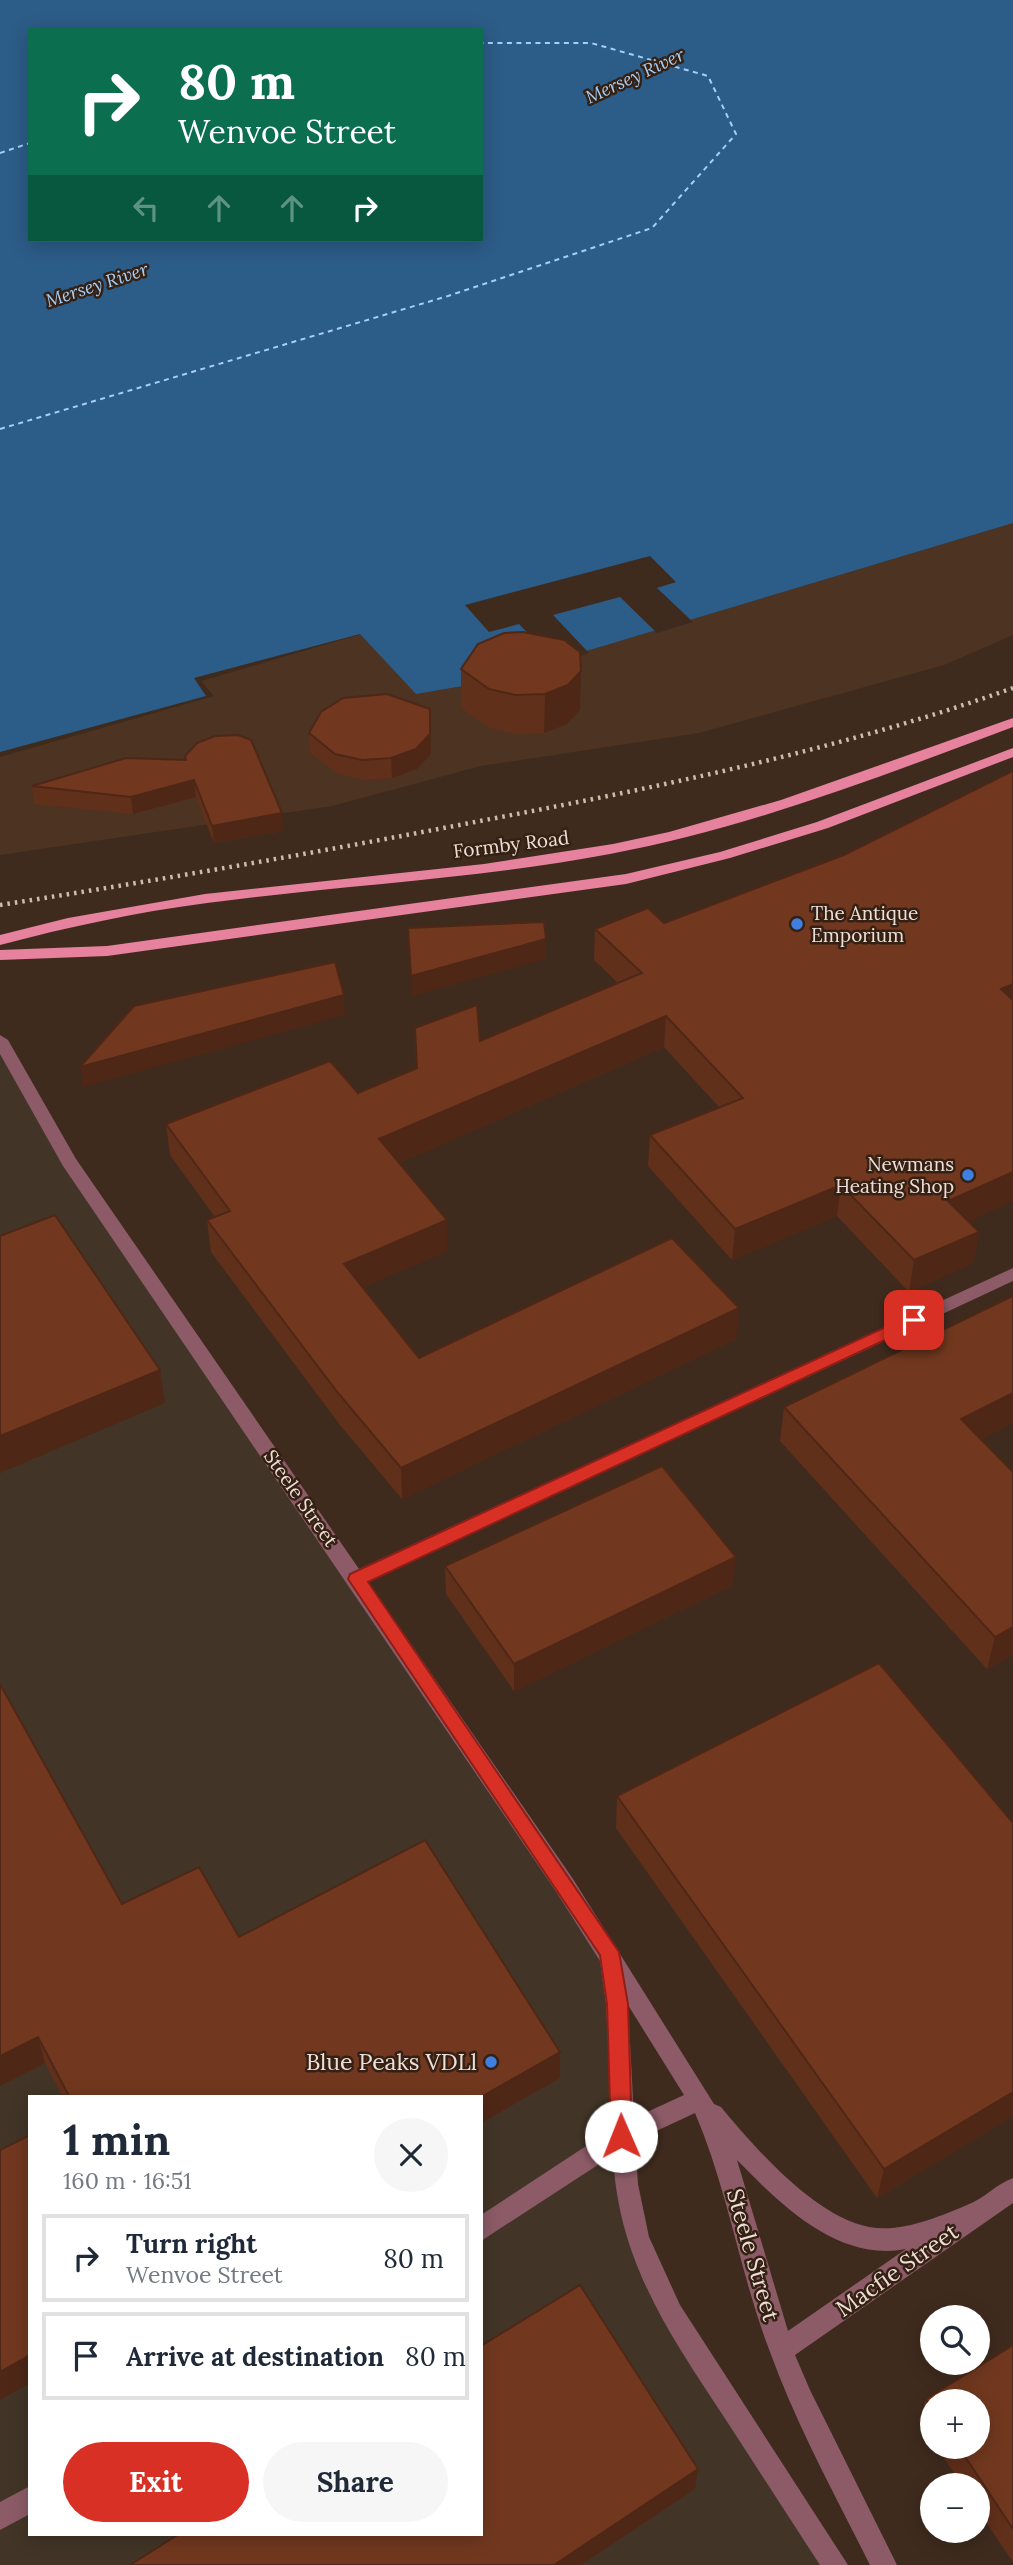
<!DOCTYPE html>
<html lang="en">
<head>
<meta charset="utf-8">
<style>
  :root { --surface:#fff; --page:#f6f6f7; --text:#1f2937; --muted:#747a83; --line:#e0e1e3; --accent:#d93025 }
  body { margin:0; font-family:Lora,serif; background:var(--page); color:var(--text); height:100vh; display:flex; flex-direction:column; font-size:26px; white-space:nowrap }
  * { box-sizing:border-box; margin:0 }
  p { font-size:23px; color:var(--muted) }
  .icon { flex:none; width:38px; height:38px; fill:none; stroke:currentColor; stroke-width:2; stroke-linecap:round; stroke-linejoin:round }
  .map { position:relative; flex:1; overflow:hidden }
  .panel { position:absolute; left:28px; top:2095px; width:455px; height:441px; display:flex; flex-direction:column; background:var(--surface); border-radius:0px; box-shadow:0 4px 18px #0003 }
  .panel>* { flex:none }
  .banner { position:absolute; left:28px; top:28px; width:455px; height:214px; border-radius:0px; box-shadow:0 4px 18px #0003; background:#0b6e4f; color:#fff; overflow:hidden }
  .buttons { position:absolute; left:920px; top:2305px; display:grid; gap:14px }
  .buttons a { display:grid; place-items:center; width:70px; height:70px; border-radius:50%; background:var(--surface); box-shadow:0 4px 18px #0003; font-size:35px }
  .pin { position:absolute; display:grid; place-items:center; width:60px; height:60px; color:#fff; margin:-30px; border-radius:14px; box-shadow:0 4px 10px #0006 }
  .me { position:absolute; width:77px; margin:-38px; rotate:359deg; stroke-linejoin:round; filter:drop-shadow(0 0 5px #0008) }
  .turn { display:flex; align-items:center; gap:24px; height:147px; padding:0 35px; font-size:32px }
  .turn .icon { width:91px; height:91px; stroke-width:2.5 }
  .turn b { display:block; font-size:49px; line-height:60px }
  .lanes { display:flex; align-items:center; height:66px; padding:0 35px; background:#0003; justify-content:center; gap:35px; direction:ltr }
  .lanes .off { opacity:.35 }
  .round { display:grid; place-items:center; flex:none; width:74px; height:74px; border-radius:37px; background:var(--page) }
  .overview { display:flex; align-items:center; justify-content:space-between; height:119px; padding:0 35px }
  h1 { font-size:42px; font-weight:800; line-height:52px }
  .button { display:flex; gap:14px; margin-top:auto; padding:14px 35px }
  .button a { flex:1; height:80px; border-radius:42px; background:var(--accent); color:#fff; font-size:28px; font-weight:800; line-height:80px; text-align:center }
  .button a+a { background:var(--page); color:var(--text) }
  ul { padding:0; list-style:none }
  li { display:flex; align-items:center; gap:21px; height:88px; margin:0 14px 10px; padding:0 21px; border:4px solid var(--line); border-radius:0px }
  li div { flex:1 }
  li b { display:block; font-size:26px }
  li em { font-style:normal }
  .map>svg:first-child { display:block }
  .commercial { fill:#423527; fill-rule:evenodd }
  .built { fill:#4c3322 }
  .water { fill:#2c5c88; fill-rule:evenodd }
  .pier { fill:#3f2b1e }
  .lines { fill:none; stroke-linecap:round; stroke-linejoin:round }
  .ferry { stroke:#a6cff7; stroke-width:2; stroke-dasharray:5 4.5; stroke-linecap:butt }
  .minor { fill:#8c5b67; fill-rule:evenodd }
  .major { fill:#e6829d; fill-rule:evenodd }
  .rail { stroke:#ccbdb4; stroke-width:4.5; stroke-dasharray:2.5 5; stroke-linecap:butt }
  .wall { fill:#61301b }
  .shaded-wall { fill:#4f2716 }
  .building { fill:#71381f; stroke:#4f2716; stroke-width:2 }
  .route { fill:#d93025; stroke:#8d1f18; stroke-width:2 }
  .shop-dot { fill:#3f7fe0; stroke:#352114; stroke-width:2.5 }
  .labels { text-anchor:middle; stroke-width:5; stroke-linejoin:round; paint-order:stroke }
  .far-water-label { font-size:18px; font-style:italic; fill:#a6cff7; stroke:#352114 }
  .street-label { font-size:19px; fill:#eddfd7; stroke:#352114 }
  .poi-label { font-size:19px; fill:#eddfd7; stroke:#352114; text-anchor:start }
  .near-poi-label { font-size:23px; fill:#eddfd7; stroke:#352114; text-anchor:end }
  .near-street-label { font-size:23px; fill:#eddfd7; stroke:#352114 }
</style>
</head>
<body>
<div class="map">
<svg width="1013" height="2565" viewBox="0 0 1013 2565">
  <rect width="100%" height="100%" fill="#3f2b1e"/>
  <path class="commercial" d="M0,1037L51,1132L609,1952L637,2238L836,2565H0ZM30,2096H481V2534H30Z"/>
  <path class="built" d="M1013,513V635L944,665L699,733L481,766L332,806L0,855V757L214,696L201,681L655,548Z"/>
  <path class="water" d="M0,0H1013V523L480,683L416,694L360,634L194,678L206,696L0,752ZM30,30H481V240H30Z"/>
  <path class="pier" d="M650,556L676,582L657,588L693,622L657,633L620,597L553,615L589,653L556,663L519,624L489,632L465,605Z"/>
  <g class="lines">
    <g class="ferry">
      <path d="M0,153L30,143"/>
      <path d="M0,429L448,296L652,228L736,134L708,76L591,43H481"/>
    </g>
    <g class="minor">
      <path d="M0,1035L8,1040L76,1159L359,1569L1013,1268V1281L368,1582L573,1879L714,2104L721,2107C755,2148 815,2217 869,2227C902,2233 938,2217 967,2205C984,2199 996,2184 1013,2178V2203L795,2355L810,2390L897,2565H870C835,2495 797,2426 770,2352C740,2274 728,2190 695,2113L635,2141L638,2184L649,2237L680,2305L848,2565H820C788,2516 756,2466 724,2417C668,2332 618,2260 613,2155L481,2241V2215L612,2129L606,2004L600,1961L557,1893L63,1166L0,1054ZM628,2005L684,2095L634,2118ZM737,2160C781,2205 838,2262 906,2249L788,2331Z"/>
      <path d="M30,2486V2514L0,2530V2502Z"/>
    </g>
    <g class="major">
      <path d="M1013,718V727C882,776 749,828 610,854C477,879 341,885 207,903C137,912 68,927 0,945V935L68,918L205,894L484,864L613,844L669,832L781,800Z"/>
      <path d="M1013,748V757L828,828L730,858L626,884L107,956L0,960V950L107,946L626,874L720,852L817,822Z"/>
    </g>
    <path class="rail" d="M0,905C160,880 320,852 480,821C660,787 839,750 1013,688"/>
  </g>
  <g class="wall">
    <path d="M478,644L580,710L567,724L544,733L516,734L489,728L461,708V669Z"/>
    <path d="M309,733L431,754L417,769L392,778L363,780L337,773L310,753Z"/>
    <path d="M185,756L283,831L214,843L196,797L133,814L34,804L32,786L185,760Z"/>
    <path d="M1013,771V1201L968,1221L979,1232L973,1263L909,1292L837,1216L732,1260L648,1166L650,1135L719,1107L664,1047L399,1163L447,1251L363,1287L419,1358L736,1339L402,1499L340,1425L211,1252L207,1220L215,1217L170,1155L166,1124L358,1093L416,1068L415,1028L480,1041L618,983L594,960L595,929L664,923L844,855Z"/>
    <path d="M1013,1296V1423L981,1439L1013,1655L987,1669L780,1441L784,1407Z"/>
    <path d="M445,1566L733,1585L514,1691L446,1594Z"/>
    <path d="M617,1796L1013,1823V2116L877,2198L616,1828Z"/>
    <path d="M122,1904L239,1937L560,2078L481,2123V2096H62L45,2063L0,2086Z"/>
    <path d="M1013,2345V2562L978,2510V2485H962L936,2446H978L933,2401V2442L919,2421L926,2399Z"/>
  </g>
  <g class="shaded-wall">
    <path d="M581,671L580,710L567,724L544,733L545,694Z"/>
    <path d="M430,709L431,754L417,769L392,778L391,758Z"/>
    <path d="M194,780L196,797L133,814L131,797Z"/>
    <path d="M282,813L283,831L214,843L212,826Z"/>
    <path d="M546,939V959L412,996L411,976Z"/>
    <path d="M1013,984V1013L1001,989Z"/>
    <path d="M344,995L345,1015L83,1087L80,1067Z"/>
    <path d="M666,1016L664,1047L381,1171L379,1139Z"/>
    <path d="M1013,1172V1201L943,1233L948,1201Z"/>
    <path d="M841,1185L837,1216L732,1260L735,1229Z"/>
    <path d="M447,1220V1251L346,1295L344,1264Z"/>
    <path d="M979,1232L973,1263L909,1292L914,1260Z"/>
    <path d="M739,1308L736,1339L402,1499L401,1468Z"/>
    <path d="M160,1370L165,1403L0,1473V1436Z"/>
    <path d="M1013,1393V1423L954,1453L961,1419Z"/>
    <path d="M736,1557L733,1585L514,1691V1664Z"/>
    <path d="M1013,1627V1655L987,1669L995,1637Z"/>
    <path d="M38,2037L45,2063L0,2086V2056Z"/>
    <path d="M560,2052V2078L481,2123V2097Z"/>
    <path d="M1013,2092V2116L877,2198L884,2169Z"/>
    <path d="M30,2355V2383L0,2400V2372Z"/>
    <path d="M698,2469L695,2489L581,2565H554Z"/>
  </g>
  <g class="building">
    <path d="M523,632L564,640L580,652L581,671L568,685L545,694L516,695L489,689L461,669L478,644L504,633Z"/>
    <path d="M387,694L430,709V734L416,749L391,758L362,760L335,754L309,733L321,712L343,698Z"/>
    <path d="M238,735L251,740L282,813L212,826L194,780L131,797L32,786L126,758L186,760L185,756L197,743L215,736Z"/>
    <path d="M1013,771V984L1001,989L1013,1000V1172L948,1201L979,1232L914,1260L841,1185L735,1229L650,1135L743,1098L666,1016L379,1139L447,1220L344,1264L419,1358L672,1238L739,1308L401,1468L338,1393L207,1220L230,1211L166,1124L330,1061L358,1093L417,1068L415,1028L477,1005L480,1041L642,973L595,929L648,908L664,923L844,855Z"/>
    <path d="M544,922L546,939L411,976L408,928Z"/>
    <path d="M335,962L344,995L80,1067L134,1006Z"/>
    <path d="M55,1215L160,1370L0,1436V1236Z"/>
    <path d="M1013,1296V1393L961,1419L1013,1472V1627L995,1637L784,1407Z"/>
    <path d="M662,1466L736,1557L514,1664L445,1566Z"/>
    <path d="M879,1663L1013,1823V2092L884,2169L617,1796Z"/>
    <path d="M0,1684L122,1904L199,1867L239,1937L425,1840L560,2052L481,2097L69,2096L38,2037L0,2056Z"/>
    <path d="M30,2135V2355L0,2372V2150Z"/>
    <path d="M580,2285L698,2469L554,2565H130L179,2534H481V2346Z"/>
    <path d="M1013,2345V2529L958,2446H978V2401H933V2410L926,2399Z"/>
  </g>
  <path class="route" d="M914,1314L919,1316V1324L368,1582L619,1952L628,2004L632,2136L629,2143L621,2146L614,2143L611,2136L607,2004L600,1955L348,1579L350,1574Z"/>
  <g class="shop-dot">
    <circle cx="797" cy="924" r="7"/>
    <circle cx="968" cy="1175" r="7"/>
    <circle cx="491" cy="2062" r="7"/>
  </g>
  <g class="labels">
    <g class="far-water-label">
      <text transform="translate(635 76) rotate(-25)" y="6">Mersey River</text>
      <text transform="translate(97 285) rotate(-18)" y="6">Mersey River</text>
    </g>
    <g class="street-label">
      <text transform="translate(511 844) rotate(-7)" y="7">Formby Road</text>
      <text transform="translate(301 1498) rotate(55)" y="7">Steele Street</text>
    </g>
    <g class="poi-label">
      <text x="811" y="920">The Antique<tspan x="811" dy="22">Emporium</tspan></text>
      <text x="954" y="1171" text-anchor="end">Newmans<tspan x="954" dy="22">Heating Shop</tspan></text>
    </g>
    <g class="near-poi-label">
      <text x="477" y="2070">Blue Peaks VDLl</text>
    </g>
    <g class="near-street-label">
      <text transform="translate(753 2255) rotate(74)" y="8">Steele Street</text>
      <text transform="translate(897 2270) rotate(-35)" y="8">Macfie Street</text>
    </g>
  </g>
</svg>
<div class="buttons">
<a><svg class="icon" aria-label="search" viewBox="0 0 24 24"><circle cx="10" cy="10" r="6"/><path d="M15 15l6 6"/></svg></a>
<a>+</a>
<a>−</a>
</div>
<div class="pin" style="left:914px;top:1320px;background:#d93025"><svg class="icon" aria-label="arrive" viewBox="0 0 24 24"><path d="M6 21V4h12l-3 4 3 4H6"/></svg></div>
<svg class="me" style="left:621px;top:2136px" viewBox="-20 -20 40 40"><circle r="19" fill="#fff"/><path d="M0-13L10 11 0 6-10 11z" fill="#d93025"/></svg>
<div class="banner">
<div class="turn"><svg class="icon" aria-label="right" viewBox="0 0 24 24"><path d="M7 20v-9h11M14 6l5 5-5 5"/></svg><div><b>80 m</b>Wenvoe Street</div></div>
<div class="lanes"><svg class="icon off" aria-label="left" viewBox="0 0 24 24"><path d="M17 20v-9H6M10 6l-5 5 5 5"/></svg><svg class="icon off" aria-label="ahead" viewBox="0 0 24 24"><path d="M12 20V5M6 11l6-6 6 6"/></svg><svg class="icon off" aria-label="ahead" viewBox="0 0 24 24"><path d="M12 20V5M6 11l6-6 6 6"/></svg><svg class="icon" aria-label="right" viewBox="0 0 24 24"><path d="M7 20v-9h11M14 6l5 5-5 5"/></svg></div>
</div>
<section class="panel">
<div class="overview"><div><h1>1 min</h1><p>160 m · 16:51</p></div><a class="round"><svg class="icon" aria-label="close" viewBox="0 0 24 24"><path d="M6 6l12 12M18 6L6 18"/></svg></a></div>
<ul>
<li><svg class="icon" aria-label="right" viewBox="0 0 24 24"><path d="M7 20v-9h11M14 6l5 5-5 5"/></svg><div><b>Turn right</b><p>Wenvoe Street</p></div><em>80 m</em></li>
<li><svg class="icon" aria-label="arrive" viewBox="0 0 24 24"><path d="M6 21V4h12l-3 4 3 4H6"/></svg><div><b>Arrive at destination</b></div><em>80 m</em></li>
</ul>
<div class="button"><a>Exit</a><a>Share</a></div>
</section>
</div>
</body>
</html>
